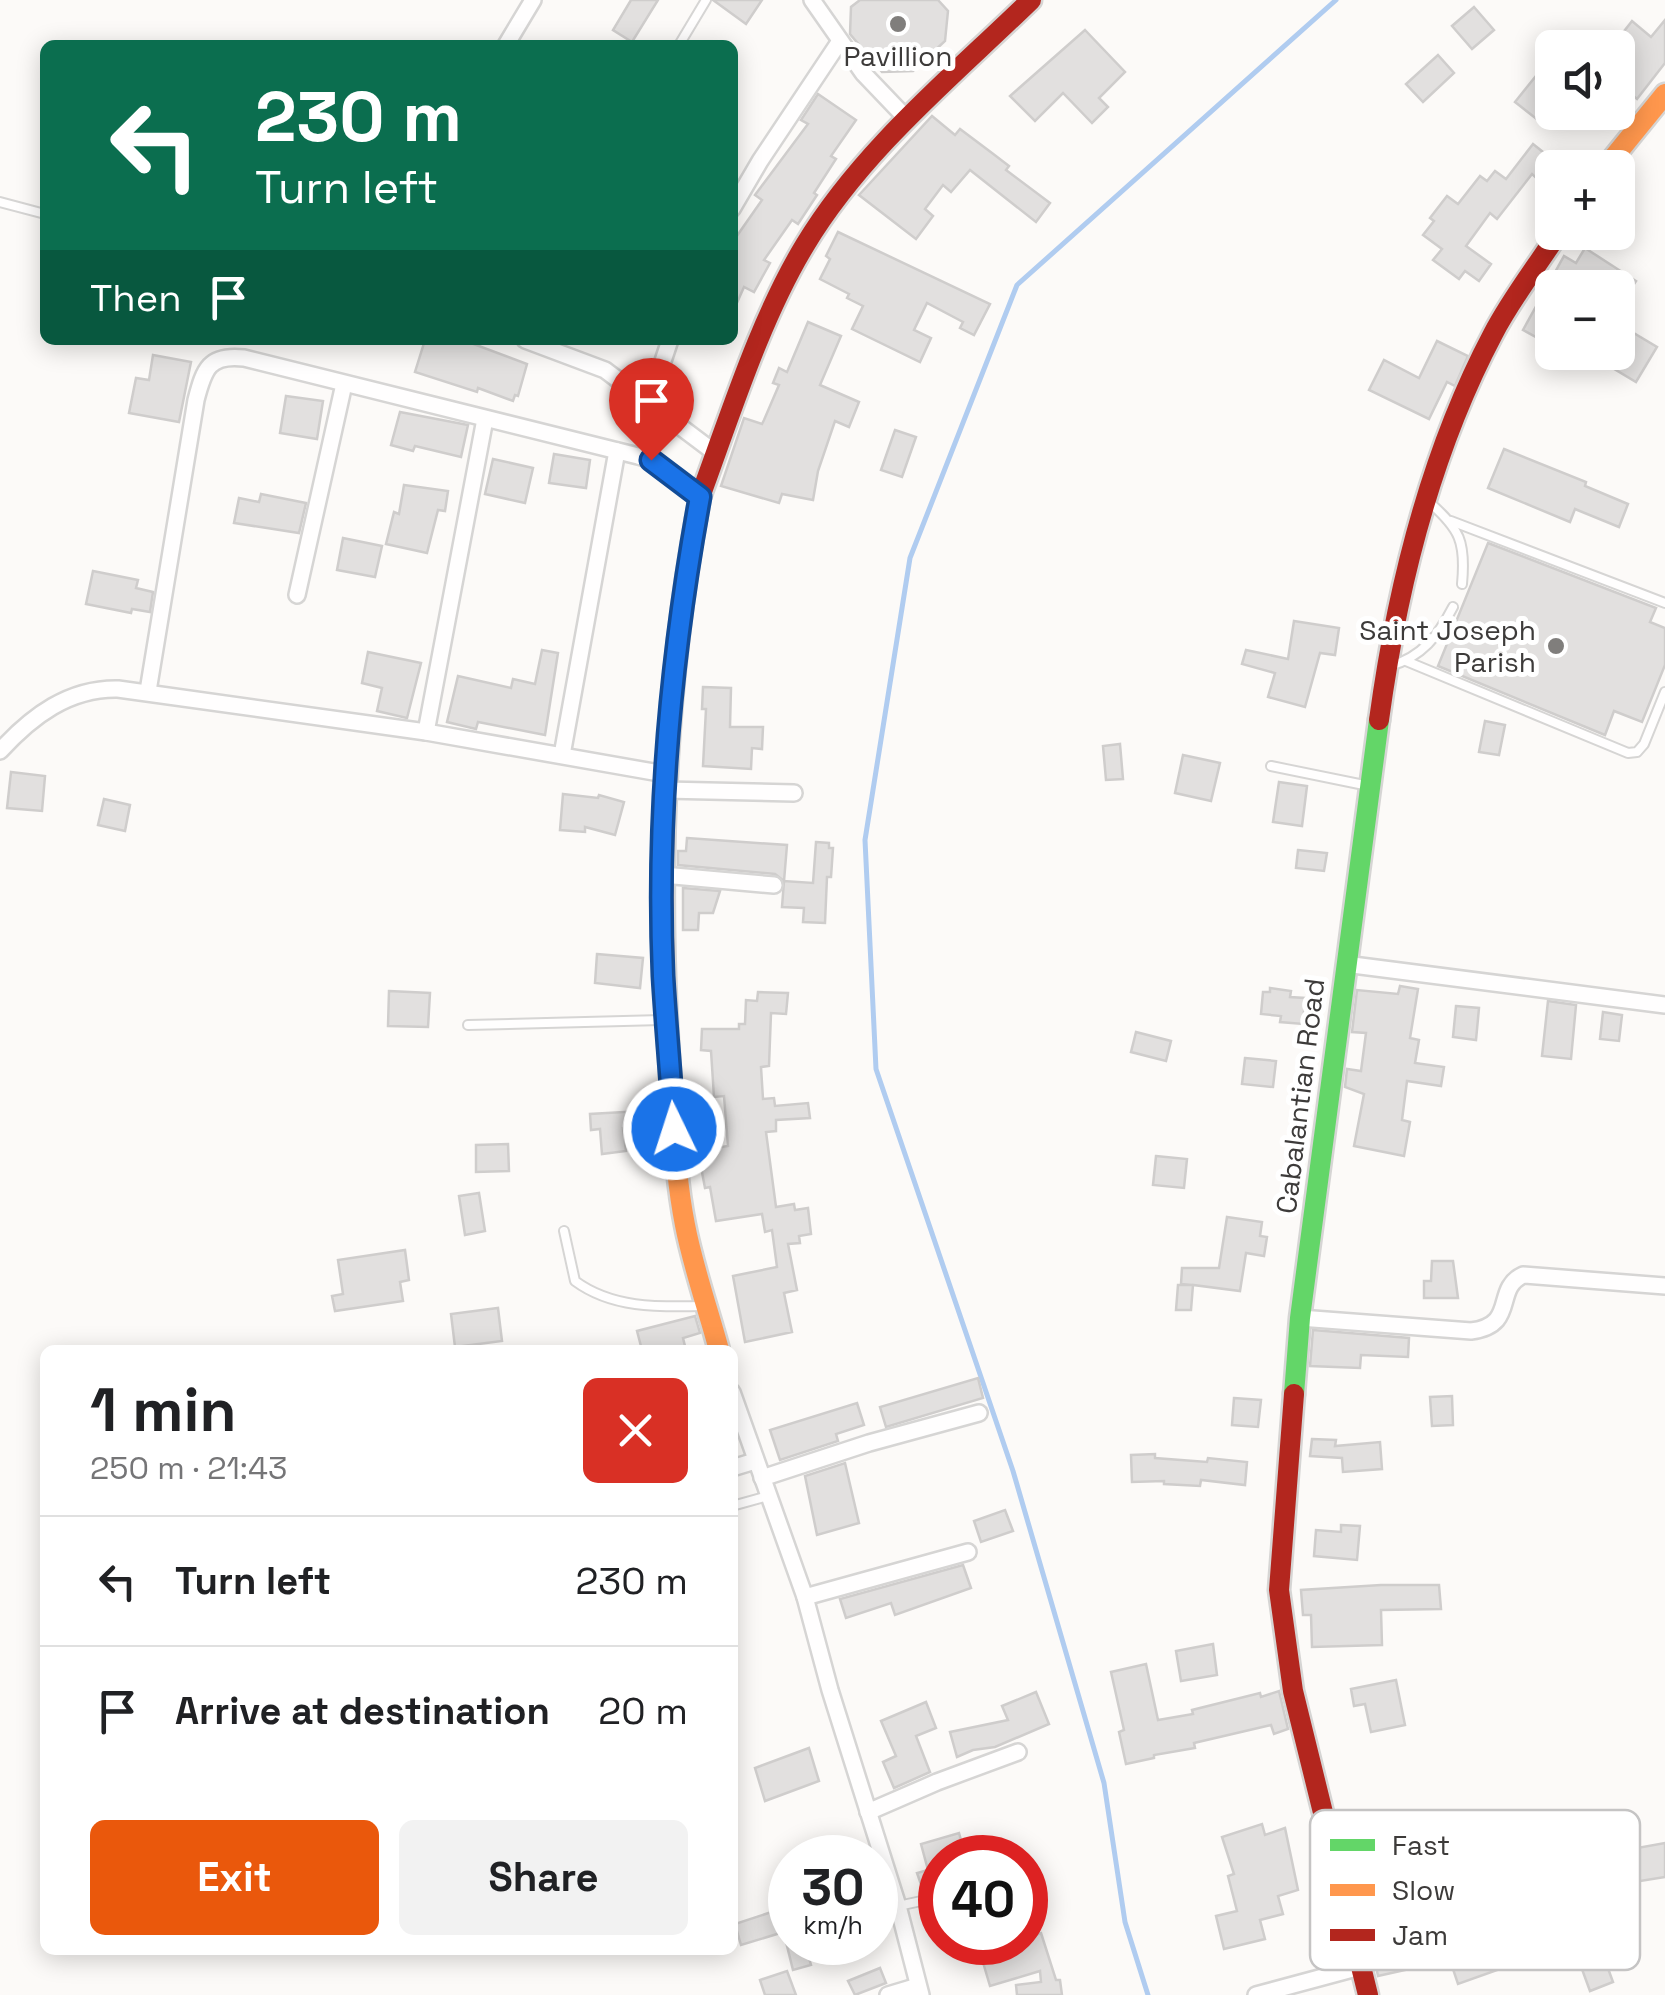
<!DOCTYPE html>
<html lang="en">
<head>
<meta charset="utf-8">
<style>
  :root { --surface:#fff; --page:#f2f2f2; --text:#202124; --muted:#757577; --line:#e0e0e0; --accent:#ea580c }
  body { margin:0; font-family:"Space Grotesk",sans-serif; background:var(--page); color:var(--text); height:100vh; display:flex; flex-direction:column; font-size:38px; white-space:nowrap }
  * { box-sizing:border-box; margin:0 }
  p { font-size:32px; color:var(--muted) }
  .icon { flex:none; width:55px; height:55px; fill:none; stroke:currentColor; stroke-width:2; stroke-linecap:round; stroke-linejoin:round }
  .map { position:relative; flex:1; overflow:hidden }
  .panel { position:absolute; left:40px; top:1345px; width:698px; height:610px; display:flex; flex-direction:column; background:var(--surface); border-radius:15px; box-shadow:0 5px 25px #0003 }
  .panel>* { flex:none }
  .banner { position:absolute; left:40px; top:40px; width:698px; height:305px; border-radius:15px; box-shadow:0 5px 25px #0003; background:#0b6e4f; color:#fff; overflow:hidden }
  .fabs { position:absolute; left:1535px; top:30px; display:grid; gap:20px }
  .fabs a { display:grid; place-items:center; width:100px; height:100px; border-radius:15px; background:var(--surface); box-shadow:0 5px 25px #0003; font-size:50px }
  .speed { position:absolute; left:768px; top:1835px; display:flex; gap:20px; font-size:50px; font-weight:700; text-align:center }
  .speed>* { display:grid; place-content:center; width:130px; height:130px; border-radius:50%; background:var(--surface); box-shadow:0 5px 25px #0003; line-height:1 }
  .speed small { font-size:25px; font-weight:400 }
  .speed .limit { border:15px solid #d22; background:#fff; color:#111 }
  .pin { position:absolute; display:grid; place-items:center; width:85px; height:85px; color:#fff; margin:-102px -42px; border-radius:50% 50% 50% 0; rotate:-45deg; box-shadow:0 0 10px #0007 }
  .pin .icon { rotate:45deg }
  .me { position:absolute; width:110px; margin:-55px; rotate:356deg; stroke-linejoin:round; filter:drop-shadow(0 0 8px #0008) }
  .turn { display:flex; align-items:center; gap:35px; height:210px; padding:0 50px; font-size:45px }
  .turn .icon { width:130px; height:130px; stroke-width:2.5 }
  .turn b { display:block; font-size:70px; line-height:85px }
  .then { display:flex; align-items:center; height:95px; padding:0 50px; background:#0003; gap:20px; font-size:38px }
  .round { display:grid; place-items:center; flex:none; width:105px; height:105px; border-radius:15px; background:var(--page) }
  .summary { display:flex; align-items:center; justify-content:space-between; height:170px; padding:0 50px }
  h1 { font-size:60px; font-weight:700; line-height:75px }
  .button { display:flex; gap:20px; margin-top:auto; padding:20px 50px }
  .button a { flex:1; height:115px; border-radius:15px; background:var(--accent); color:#fff; font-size:40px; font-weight:700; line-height:115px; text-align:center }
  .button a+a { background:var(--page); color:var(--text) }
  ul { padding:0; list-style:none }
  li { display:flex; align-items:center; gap:30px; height:130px; padding:0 50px; border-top:2px solid var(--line) }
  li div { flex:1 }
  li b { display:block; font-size:38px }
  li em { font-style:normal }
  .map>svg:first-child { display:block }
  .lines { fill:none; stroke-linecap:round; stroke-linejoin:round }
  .stream { stroke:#b0ccf0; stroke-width:5 }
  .building { fill:#e2e0df; stroke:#cfcdcc; stroke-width:2.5 }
  .lane-casing { stroke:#d6d5d4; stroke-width:12 }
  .street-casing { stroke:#d6d5d4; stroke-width:20 }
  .fast-casing { stroke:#d6d5d4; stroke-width:25 }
  .slow-casing { stroke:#d6d5d4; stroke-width:25 }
  .jam-casing { stroke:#d6d5d4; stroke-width:25 }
  .lane { stroke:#fffefe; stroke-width:8 }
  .street { stroke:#fffefe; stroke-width:15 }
  .fast { stroke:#63d668; stroke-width:20 }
  .slow { stroke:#ff974d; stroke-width:20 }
  .jam { stroke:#b3261e; stroke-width:20 }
  .route-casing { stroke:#114b97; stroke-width:25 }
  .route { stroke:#1a73e8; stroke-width:18 }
  .poi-dot { fill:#807e7c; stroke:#fff; stroke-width:4 }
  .labels { text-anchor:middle; stroke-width:10; stroke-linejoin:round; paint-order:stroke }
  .poi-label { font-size:28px; fill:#3d3b3a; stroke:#fff }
  .street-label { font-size:28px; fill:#3d3b3a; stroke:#fff }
  .key { fill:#fff; stroke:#c5c4c4; stroke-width:2.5 }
  .key-label { font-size:28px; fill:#3d3b3a }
</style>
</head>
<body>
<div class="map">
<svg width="1665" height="1995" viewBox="0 0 1665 1995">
  <rect width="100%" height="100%" fill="#fcfaf8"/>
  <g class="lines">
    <path class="stream" d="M1148,1995L1125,1922L1104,1783L1013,1471L876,1069L865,840L910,558L1017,285L1336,0"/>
  </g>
  <g class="building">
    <path d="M631,0H658L632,42L613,30Z"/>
    <path d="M713,0H762L746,24Z"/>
    <path d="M860,0H938L948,11L945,41L913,71L882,72L850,34L851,7Z"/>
    <path d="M1474,7L1494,30L1472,49L1452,26Z"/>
    <path d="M1665,20V63L1637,99L1618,83V39L1632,21L1651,37Z"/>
    <path d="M1085,30L1125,72L1099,98L1108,107L1092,123L1063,93L1035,121L1010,96Z"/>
    <path d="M1438,55L1454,73L1423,102L1406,84Z"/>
    <path d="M1552,56V112L1543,124L1515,102Z"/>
    <path d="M818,94L856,120L831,156L836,159L814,193L817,195L798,224L792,220L764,260L770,263L754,292L744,287L732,314V243L762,200L755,195L808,124L801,120Z"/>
    <path d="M932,116L955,135L960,129L992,153L1009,166L1006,170L1050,203L1036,222L970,170L951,192L943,185L925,209L933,216L916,239L859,195Z"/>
    <path d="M1533,144L1558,164L1542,183L1532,174L1497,219L1490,213L1466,246L1491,264L1479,281L1465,271L1459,279L1433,260L1442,249L1423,235L1434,221L1430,218L1447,196L1458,204L1480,176L1487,181L1495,171L1506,179Z"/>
    <path d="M838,232L990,304L974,335L960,328L963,322L927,303L914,330L931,338L920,362L852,329L863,306L847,298L849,294L820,279L830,259L826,256Z"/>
    <path d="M1585,248L1636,281L1628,293L1606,278L1601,288H1552V346L1523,330L1564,256L1576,263Z"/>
    <path d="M808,322L841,336L820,385L859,402L849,427L835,421L818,471L813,500L782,494L779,503L721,486L744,418L762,424L764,420L779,385L773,383L779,368L787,372Z"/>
    <path d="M1627,329L1657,347L1636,382L1606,364L1613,352H1618V345Z"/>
    <path d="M425,340H463L527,364L518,396L515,395L513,401L478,388L477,392L415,372Z"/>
    <path d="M1437,341L1468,356L1455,386L1447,382L1429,419L1369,390L1384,360L1419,378Z"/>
    <path d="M153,355L191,362L179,422L129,413L136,378L149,380Z"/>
    <path d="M286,396L323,401L317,439L280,433Z"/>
    <path d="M400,412L468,425L461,457L415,446L413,451L391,445Z"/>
    <path d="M895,430L916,437L902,477L881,470Z"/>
    <path d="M1504,449L1586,482L1585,486L1628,504L1619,527L1575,509L1570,522L1488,488Z"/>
    <path d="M554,454L590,460L586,488L549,483Z"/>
    <path d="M493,459L533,468L525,503L485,494Z"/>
    <path d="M404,485L448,491L445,511L438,510L427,553L386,544L394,512L399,514Z"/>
    <path d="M261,494L306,503L299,533L234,523L239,498L259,502Z"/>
    <path d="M343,538L382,546L375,577L337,570Z"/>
    <path d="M1488,543L1656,608L1650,622L1665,628V665L1642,722L1614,711L1605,735L1438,666Z"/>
    <path d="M93,571L138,580L136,588L153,592L150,612L132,609L131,613L86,604Z"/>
    <path d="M1294,621L1339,628L1335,655L1320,653L1305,707L1268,697L1275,673L1242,664L1246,650L1288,659Z"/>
    <path d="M542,650L558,653L545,735L478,722L476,729L447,722L458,676L511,688L513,679L535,684Z"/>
    <path d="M368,652L421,663L407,718L377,711L382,688L362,683Z"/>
    <path d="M703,687L731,688L730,727H763L762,749L752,748L751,769L703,766L706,709H702Z"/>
    <path d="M1485,721L1505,725L1499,755L1479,752Z"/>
    <path d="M1120,744L1123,779L1106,780L1103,746Z"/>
    <path d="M1183,755L1220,763L1211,801L1175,793Z"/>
    <path d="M11,772L45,776L42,811L7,808Z"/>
    <path d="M1279,782L1307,786L1302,826L1273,822Z"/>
    <path d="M563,794L598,798L599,795L624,802L615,835L585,827V832L560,830Z"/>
    <path d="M104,799L130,805L125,831L98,825Z"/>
    <path d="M687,838L787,845L784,881L775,874L678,865V851H686Z"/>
    <path d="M816,842L829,843V848H833L831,877H827L825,923L803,922L804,908L782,907L784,881L813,883Z"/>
    <path d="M1298,850L1327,853L1324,871L1296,868Z"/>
    <path d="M683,888L720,891L713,913H699L698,930H683Z"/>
    <path d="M597,954L643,958L640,988L595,983Z"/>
    <path d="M1400,986L1418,989L1410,1038L1419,1040L1415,1063L1444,1067L1441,1086L1407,1081L1402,1120L1410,1122L1404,1156L1354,1146L1364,1094L1345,1087L1347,1069L1361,1071L1366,1033L1352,1032L1357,990L1398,994Z"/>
    <path d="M1270,988L1291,991L1290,997L1305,998L1303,1024L1280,1022L1281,1016L1261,1014L1263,992H1270Z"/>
    <path d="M389,991L430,993L428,1027L388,1026Z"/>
    <path d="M758,992L788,993L786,1014L771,1013L769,1066L761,1067L763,1099L774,1098L775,1106L808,1103L810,1118L776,1120V1131L766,1132L776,1207L794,1204L795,1210L808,1208L811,1234L799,1236L800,1243L788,1244L797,1290L784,1293L792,1332L745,1342L733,1276L777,1267L772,1230L765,1232L762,1214L716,1221L710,1187L705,1188L698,1151L728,1146L724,1096L714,1097L711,1051L701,1050L702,1029H739V1024H745L746,1000L757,1001Z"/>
    <path d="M1548,1001L1576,1005L1571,1059L1542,1056Z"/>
    <path d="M1456,1006L1479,1008L1476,1040L1453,1037Z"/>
    <path d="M1603,1012L1622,1015L1619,1041L1600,1039Z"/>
    <path d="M1136,1032L1171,1041L1166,1061L1131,1052Z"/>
    <path d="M1245,1058L1276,1061L1273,1087L1242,1084Z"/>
    <path d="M641,1111L642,1126L623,1128L626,1151L602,1154L600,1129L591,1130L590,1114Z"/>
    <path d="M508,1144L509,1171L476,1172V1145Z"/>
    <path d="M1156,1156L1187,1159L1184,1188L1153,1185Z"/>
    <path d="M479,1193L485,1231L465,1235L459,1196Z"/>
    <path d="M1227,1217L1262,1222L1260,1236L1267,1237L1264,1256L1246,1253L1240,1291L1193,1285L1191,1310H1176L1178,1285H1192L1181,1284L1182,1268H1219Z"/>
    <path d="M405,1250L409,1280L400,1282L403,1301L335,1311L332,1296L343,1294L338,1260Z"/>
    <path d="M1432,1261H1453L1458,1298H1424V1281H1431Z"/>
    <path d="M498,1308L502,1341L455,1347L451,1314Z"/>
    <path d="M695,1316L700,1333L683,1338L686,1350H642L637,1331Z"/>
    <path d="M1313,1330L1409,1338L1408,1357L1361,1355L1360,1368L1310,1366Z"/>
    <path d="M978,1378L983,1398L886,1427L880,1407Z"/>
    <path d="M1452,1396L1453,1425L1432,1426L1430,1397Z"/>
    <path d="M1234,1398L1261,1400L1258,1427L1232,1425Z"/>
    <path d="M857,1403L864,1425L836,1434L838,1441L780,1460L770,1430Z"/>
    <path d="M1312,1439L1336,1440L1335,1446L1380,1442L1382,1469L1343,1472L1342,1458L1310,1456Z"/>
    <path d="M1155,1454V1458L1207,1462L1208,1458L1247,1462L1245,1485L1201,1480L1200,1486L1164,1484V1481L1132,1482L1131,1455Z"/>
    <path d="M845,1463L859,1523L817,1535L805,1476Z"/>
    <path d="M1005,1510L1013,1531L981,1542L974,1521Z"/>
    <path d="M1341,1525L1360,1526L1357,1560L1314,1556L1316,1530L1341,1532Z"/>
    <path d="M963,1565L971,1588L895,1615L891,1603L846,1618L840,1599Z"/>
    <path d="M1381,1585H1439L1441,1609L1381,1610L1382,1645L1312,1647L1311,1615H1303L1301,1590Z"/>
    <path d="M1213,1644L1217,1675L1181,1681L1176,1651Z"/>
    <path d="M1146,1664L1158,1720L1193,1714L1192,1710L1260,1693L1261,1697L1279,1691L1288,1729L1274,1734L1271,1725L1194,1743L1195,1748L1154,1755V1758L1126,1764L1119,1732L1124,1730L1111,1672Z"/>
    <path d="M1396,1680L1405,1725L1371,1732L1365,1704L1354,1706L1351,1689Z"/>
    <path d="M1036,1692L1049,1724L995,1747L973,1750L957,1757L950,1732L1008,1720L1002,1706Z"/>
    <path d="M926,1702L936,1728L916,1736L930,1772L894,1788L883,1762L896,1756L881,1721Z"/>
    <path d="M809,1748L819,1781L765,1801L755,1768Z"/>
    <path d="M1262,1824L1265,1835L1285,1828L1298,1890L1278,1896L1283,1914L1260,1920L1265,1939L1224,1949L1216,1916L1237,1911L1228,1876L1234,1874L1222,1837Z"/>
    <path d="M959,1833L966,1858H940V1890L924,1893L917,1873L928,1870L921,1844Z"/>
    <path d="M1665,1843V1877L1523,1900V1904L1454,1920L1462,1953L1476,1948L1479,1958L1494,1953L1500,1969L1458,1984L1450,1960L1378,1976L1371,1943L1382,1941L1380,1926L1395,1924L1385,1879L1426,1869L1432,1892L1516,1870Z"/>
    <path d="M790,1906V1930L741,1945L735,1924Z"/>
    <path d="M1041,1933L1056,1980H1060L1062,1995H1017L1016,1985L1041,1982L1040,1971L990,1986L977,1942H1025V1938Z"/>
    <path d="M786,1942H837L838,1947L808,1955L811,1965L793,1970Z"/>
    <path d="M1602,1952L1613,1982L1590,1991L1579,1961Z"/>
    <path d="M880,1968L886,1983L855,1995L848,1981Z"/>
    <path d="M787,1971L796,1995H765L760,1980Z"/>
  </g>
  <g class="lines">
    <defs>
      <g id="lane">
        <path d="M679,45L706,0"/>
        <path d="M0,202L45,214"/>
        <path d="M1429,502C1460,529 1466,542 1462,584"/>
        <path d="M1451,521L1665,603"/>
        <path d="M1406,661L1628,753L1637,752L1644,744L1665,692"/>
        <path d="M1390,666C1422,657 1438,636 1453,607"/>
        <path d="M1271,766L1369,786"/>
        <path d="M468,1025L662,1020"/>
        <path d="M564,1231L575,1281C613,1309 660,1307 705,1306"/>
        <path d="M732,1506L768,1496"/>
        <path d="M898,1906L940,1897"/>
      </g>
      <g id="street">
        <path d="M812,0L863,73L907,119"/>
        <path d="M506,45L533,0"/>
        <path d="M732,209L760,161L840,41"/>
        <path d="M525,340L605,370L714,452"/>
        <path d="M657,407L662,364L670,340"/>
        <path d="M297,595L344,384"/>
        <path d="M148,691L196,400C204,369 209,354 244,358L638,456L651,460L700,497"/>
        <path d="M426,732L485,419"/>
        <path d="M0,751C32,716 69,688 118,689L426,732L665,774"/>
        <path d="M562,755L617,451"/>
        <path d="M665,790L794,793"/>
        <path d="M663,875L774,885"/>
        <path d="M1345,964L1665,1005"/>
        <path d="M1300,1318L1471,1331C1518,1325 1493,1289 1523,1275L1665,1286"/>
        <path d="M732,1392L805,1597L830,1690L898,1906L921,1995"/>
        <path d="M732,1468L755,1461"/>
        <path d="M762,1478L869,1443L979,1413"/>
        <path d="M805,1597L968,1552"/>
        <path d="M868,1812L937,1782L1018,1752"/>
        <path d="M888,1995L918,1986"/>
        <path d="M1256,1995L1360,1967"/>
      </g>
      <path id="fast" d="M1294,1394L1300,1318L1379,720"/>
      <g id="slow">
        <path d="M1605,168L1665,94"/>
        <path d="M696,519C663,702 657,888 670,1073C674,1124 675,1175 685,1225C693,1267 708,1309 719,1350"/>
      </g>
      <g id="jam">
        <path d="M696,519L700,497C730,416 760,319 805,245C862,150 953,76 1031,0"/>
        <path d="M1379,720C1397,588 1430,453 1493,334C1511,299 1537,266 1559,232"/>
        <path d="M1294,1394L1279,1590L1293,1691L1368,1995"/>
      </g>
    </defs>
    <use href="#lane" class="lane-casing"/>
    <use href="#street" class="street-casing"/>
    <use href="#fast" class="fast-casing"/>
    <use href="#slow" class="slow-casing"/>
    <use href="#jam" class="jam-casing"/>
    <use href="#lane" class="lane"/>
    <use href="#street" class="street"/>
    <use href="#fast" class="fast"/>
    <use href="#slow" class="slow"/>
    <use href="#jam" class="jam"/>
  </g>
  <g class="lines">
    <defs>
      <path id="route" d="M651,460L700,497C671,655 656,816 663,976C666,1027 671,1078 674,1129"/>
    </defs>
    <use href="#route" class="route-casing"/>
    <use href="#route" class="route"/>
  </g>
  <g class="poi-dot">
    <circle cx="898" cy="24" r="10"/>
    <circle cx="1556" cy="646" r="10"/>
  </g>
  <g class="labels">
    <g class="poi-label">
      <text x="898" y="66">Pavillion</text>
      <text x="1536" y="640" text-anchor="end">Saint Joseph<tspan x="1536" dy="32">Parish</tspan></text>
    </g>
    <g class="street-label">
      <text transform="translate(1300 1096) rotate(-83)" y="10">Cabalantian Road</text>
    </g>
  </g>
  <rect x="1310" y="1810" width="330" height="160" rx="15" class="key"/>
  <rect x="1330" y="1839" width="45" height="12" fill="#63d668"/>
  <rect x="1330" y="1884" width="45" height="12" fill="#ff974d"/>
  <rect x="1330" y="1929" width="45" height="12" fill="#b3261e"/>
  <g class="key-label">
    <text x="1392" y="1855">Fast</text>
    <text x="1392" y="1900">Slow</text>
    <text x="1392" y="1945">Jam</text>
  </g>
</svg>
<div class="fabs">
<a><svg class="icon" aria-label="sound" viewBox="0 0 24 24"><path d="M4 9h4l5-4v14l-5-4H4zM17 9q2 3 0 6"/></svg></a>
<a>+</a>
<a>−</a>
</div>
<div class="speed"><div>30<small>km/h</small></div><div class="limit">40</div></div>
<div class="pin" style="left:651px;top:460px;background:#d93025"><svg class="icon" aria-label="arrive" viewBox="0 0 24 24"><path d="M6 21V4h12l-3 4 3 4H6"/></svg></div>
<svg class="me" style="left:674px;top:1129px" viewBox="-20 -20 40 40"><circle r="17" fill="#1a73e8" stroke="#fff" stroke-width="3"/><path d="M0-11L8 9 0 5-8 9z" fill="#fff"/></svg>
<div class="banner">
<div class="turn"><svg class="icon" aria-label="left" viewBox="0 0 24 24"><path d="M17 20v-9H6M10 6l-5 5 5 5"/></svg><div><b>230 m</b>Turn left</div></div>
<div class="then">Then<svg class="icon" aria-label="arrive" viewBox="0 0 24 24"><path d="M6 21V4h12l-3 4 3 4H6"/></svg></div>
</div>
<section class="panel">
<div class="summary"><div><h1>1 min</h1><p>250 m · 21:43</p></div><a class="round" style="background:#d93025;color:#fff"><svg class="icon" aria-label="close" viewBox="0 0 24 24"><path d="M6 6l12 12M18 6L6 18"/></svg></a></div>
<ul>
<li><svg class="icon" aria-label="left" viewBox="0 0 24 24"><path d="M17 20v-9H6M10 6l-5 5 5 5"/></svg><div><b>Turn left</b></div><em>230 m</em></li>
<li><svg class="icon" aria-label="arrive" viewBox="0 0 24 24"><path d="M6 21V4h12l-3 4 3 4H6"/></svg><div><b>Arrive at destination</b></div><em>20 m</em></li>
</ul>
<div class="button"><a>Exit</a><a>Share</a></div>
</section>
</div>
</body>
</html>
